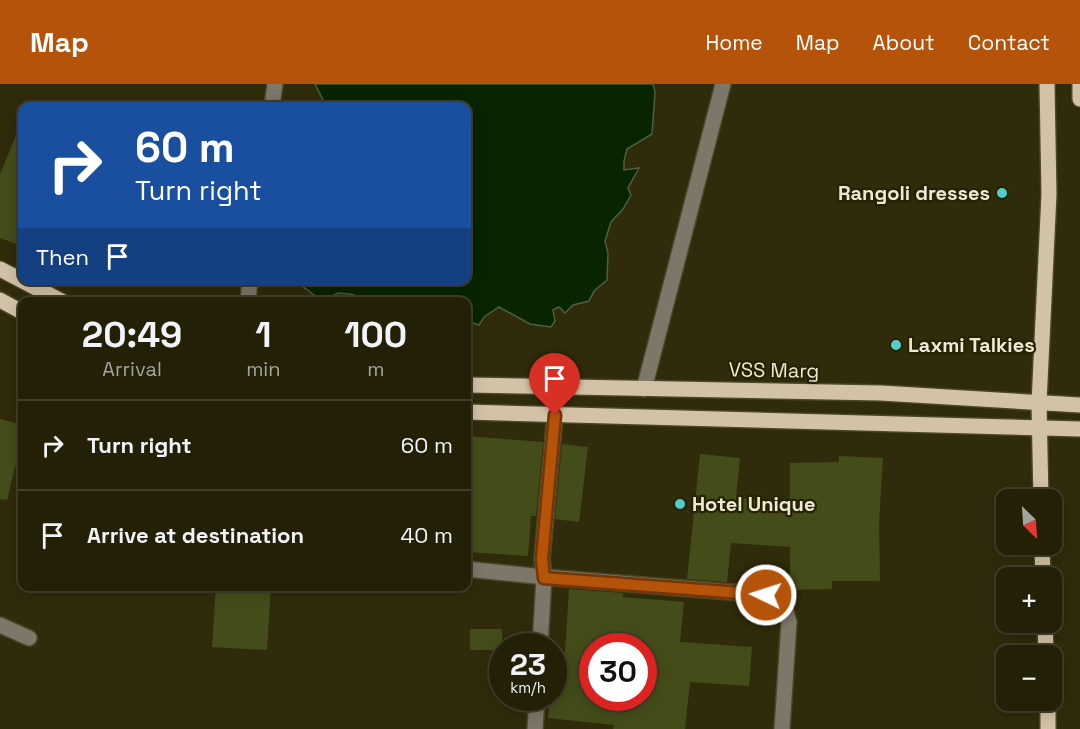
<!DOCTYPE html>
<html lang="en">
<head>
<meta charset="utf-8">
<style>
  :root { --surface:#242008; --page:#302d16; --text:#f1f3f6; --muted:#a3a39c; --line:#413e29; --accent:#b45309 }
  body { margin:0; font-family:"Space Grotesk",sans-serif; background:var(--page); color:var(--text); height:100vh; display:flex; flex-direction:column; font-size:22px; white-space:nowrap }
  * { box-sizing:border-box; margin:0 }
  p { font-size:20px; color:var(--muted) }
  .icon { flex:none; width:33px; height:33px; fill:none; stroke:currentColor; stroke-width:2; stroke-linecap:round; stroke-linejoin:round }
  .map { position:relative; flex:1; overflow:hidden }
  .panel { position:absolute; left:18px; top:213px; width:453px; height:294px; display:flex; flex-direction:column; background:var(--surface); border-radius:12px; box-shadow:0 3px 15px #0003,0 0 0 2px var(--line) }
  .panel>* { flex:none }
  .hud { position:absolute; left:18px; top:18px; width:453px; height:183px; border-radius:12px; box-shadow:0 3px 15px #0003,0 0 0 2px var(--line); background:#1a4fa0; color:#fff; overflow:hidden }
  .needle { width:39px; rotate:155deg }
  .tools { position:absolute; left:996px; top:405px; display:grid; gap:12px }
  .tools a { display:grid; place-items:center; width:66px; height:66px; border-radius:12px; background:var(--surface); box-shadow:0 3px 15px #0003,0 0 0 2px var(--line); font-size:30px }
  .speed { position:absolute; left:489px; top:549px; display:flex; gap:12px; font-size:30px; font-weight:700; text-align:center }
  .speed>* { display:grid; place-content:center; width:78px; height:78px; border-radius:50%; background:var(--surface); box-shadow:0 3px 15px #0003,0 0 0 2px var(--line); line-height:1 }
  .speed small { font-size:15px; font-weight:400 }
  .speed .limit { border:9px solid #d22; background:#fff; color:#111 }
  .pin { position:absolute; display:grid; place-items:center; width:51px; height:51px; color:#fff; margin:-62px -26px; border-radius:50% 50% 50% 0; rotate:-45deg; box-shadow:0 0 6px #0007 }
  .pin .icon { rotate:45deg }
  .me { position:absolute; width:66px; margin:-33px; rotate:274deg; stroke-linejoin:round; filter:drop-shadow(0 0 4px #0008) }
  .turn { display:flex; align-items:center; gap:21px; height:126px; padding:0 18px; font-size:27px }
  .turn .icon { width:78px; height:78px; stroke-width:2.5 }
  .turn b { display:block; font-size:42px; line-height:51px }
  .then { display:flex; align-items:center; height:57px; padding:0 18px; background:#0003; gap:12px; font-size:22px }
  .eta { display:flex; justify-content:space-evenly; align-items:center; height:102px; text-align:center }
  .eta b { font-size:36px; font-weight:800; line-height:42px }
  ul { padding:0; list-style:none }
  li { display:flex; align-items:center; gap:18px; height:90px; padding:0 18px; border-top:2px solid var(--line) }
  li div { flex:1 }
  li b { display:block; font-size:22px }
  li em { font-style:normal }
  header { display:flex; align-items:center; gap:36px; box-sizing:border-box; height:84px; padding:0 30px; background:var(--accent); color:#fff }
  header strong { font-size:28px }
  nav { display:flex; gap:33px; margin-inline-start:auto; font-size:21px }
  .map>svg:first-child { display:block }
  .water { fill:#082400; stroke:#4c5f40; stroke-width:1.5 }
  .building { fill:#444d1a; fill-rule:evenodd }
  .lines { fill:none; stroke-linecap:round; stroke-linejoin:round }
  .minor-casing { stroke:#4a4628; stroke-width:18 }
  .major-casing { stroke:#4a4628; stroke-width:18 }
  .minor { stroke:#7e7669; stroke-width:15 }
  .major { stroke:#d2c2a7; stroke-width:15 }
  .route-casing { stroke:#753606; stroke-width:15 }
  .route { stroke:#b45309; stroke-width:10 }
  .poi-dot { fill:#53cdc9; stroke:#262202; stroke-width:2 }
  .labels { text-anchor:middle; stroke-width:4.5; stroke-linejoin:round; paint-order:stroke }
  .poi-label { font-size:20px; font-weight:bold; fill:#ece9d7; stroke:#262202; text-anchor:start }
  .street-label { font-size:20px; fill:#ece9d7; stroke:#262202 }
</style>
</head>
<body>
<header>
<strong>Map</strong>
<nav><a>Home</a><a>Map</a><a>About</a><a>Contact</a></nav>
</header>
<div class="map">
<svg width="1080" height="645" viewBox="0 0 1080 645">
  <rect width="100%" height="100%" fill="#302b0b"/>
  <path class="water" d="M315,0H653L655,8L652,50L627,65L624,77V86L639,84L628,104L631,111L623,125L611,138L605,157L608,169L607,196L594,207L589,217L573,221L565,229L559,223L553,226L555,237L551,243L530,240L499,223L484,233L479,241L467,237L466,218L377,217L350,210L338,209L330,214L319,215L296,197L466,196V22H326Z"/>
  <g class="building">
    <path d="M22,37V162L0,154V90Z"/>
    <path d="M0,335L22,341V355L7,416L0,415Z"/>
    <path d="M466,352L543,358L536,432H531L528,472L466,468Z"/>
    <path d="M562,360L588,363L579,438L555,435Z"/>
    <path d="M700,370L740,374L736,414L790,418V379L839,378V372L883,374L879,439L880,497H832V505L790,506V463L731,459L727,498L687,495Z"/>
    <path d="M216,502H271L267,566L212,563Z"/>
    <path d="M569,505L623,509V513L684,518L680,558L752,563L749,602L690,598L685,645H613L614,641L548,634L550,614H554L556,567L565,568ZM592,555L644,558V614H592Z"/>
    <rect x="470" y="545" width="32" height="21"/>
  </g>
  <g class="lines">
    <defs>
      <g id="minor">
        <path d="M272,22L275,0"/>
        <path d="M248,218L250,196"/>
        <path d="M644,305L723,0"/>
        <path d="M466,485L544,493L767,511L785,524L789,538L782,645"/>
        <path d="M0,541L29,554"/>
        <path d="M540,562L544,493L542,475L555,331"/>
        <path d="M535,645L537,614"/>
      </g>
      <g id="major">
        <path d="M1080,0V15"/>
        <path d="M0,185L63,218"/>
        <path d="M0,216L22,228"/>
        <path d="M466,301L881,309L1080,321"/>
        <path d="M466,328L1080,345"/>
        <path d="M1041,416L1039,319L1049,110L1047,0"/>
        <path d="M1042,460L1043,494"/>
        <path d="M1045,538L1046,572"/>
        <path d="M1048,616V645"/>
      </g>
    </defs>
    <use href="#minor" class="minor-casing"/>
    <use href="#major" class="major-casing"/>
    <use href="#minor" class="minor"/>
    <use href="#major" class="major"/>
  </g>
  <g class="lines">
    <defs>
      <path id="route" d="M555,331L542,475L544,494L766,511"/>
    </defs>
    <use href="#route" class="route-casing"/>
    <use href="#route" class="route"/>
  </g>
  <g class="poi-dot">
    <circle cx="1002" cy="109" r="6"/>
    <circle cx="896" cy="261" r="6"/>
    <circle cx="680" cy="420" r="6"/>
  </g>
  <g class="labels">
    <g class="poi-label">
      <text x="990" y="116" text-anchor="end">Rangoli dresses</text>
      <text x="908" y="268">Laxmi Talkies</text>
      <text x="692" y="427">Hotel Unique</text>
    </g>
    <g class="street-label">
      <text transform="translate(774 286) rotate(1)" y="7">VSS Marg</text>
    </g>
  </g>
</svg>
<div class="tools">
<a><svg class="needle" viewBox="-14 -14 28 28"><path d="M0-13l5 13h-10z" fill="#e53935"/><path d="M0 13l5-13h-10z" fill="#a3a39c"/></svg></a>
<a>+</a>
<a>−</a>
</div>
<div class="speed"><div>23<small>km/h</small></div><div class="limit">30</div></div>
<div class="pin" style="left:555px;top:331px;background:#d93025"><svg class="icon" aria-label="arrive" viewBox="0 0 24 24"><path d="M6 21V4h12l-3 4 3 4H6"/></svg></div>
<svg class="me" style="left:766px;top:511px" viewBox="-20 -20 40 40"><circle r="17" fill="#b45309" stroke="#fff" stroke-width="3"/><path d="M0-11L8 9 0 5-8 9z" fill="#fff"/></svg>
<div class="hud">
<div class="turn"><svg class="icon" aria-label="right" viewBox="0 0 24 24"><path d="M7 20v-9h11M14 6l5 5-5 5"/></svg><div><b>60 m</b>Turn right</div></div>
<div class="then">Then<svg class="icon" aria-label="arrive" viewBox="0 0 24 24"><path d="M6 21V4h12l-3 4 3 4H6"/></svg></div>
</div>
<section class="panel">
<div class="eta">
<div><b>20:49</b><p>Arrival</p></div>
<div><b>1</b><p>min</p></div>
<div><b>100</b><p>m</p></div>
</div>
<ul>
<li><svg class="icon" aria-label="right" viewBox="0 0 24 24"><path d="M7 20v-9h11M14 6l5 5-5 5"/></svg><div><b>Turn right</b></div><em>60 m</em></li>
<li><svg class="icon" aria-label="arrive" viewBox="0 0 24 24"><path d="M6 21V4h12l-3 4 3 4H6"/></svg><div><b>Arrive at destination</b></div><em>40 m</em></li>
</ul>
</section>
</div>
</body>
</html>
